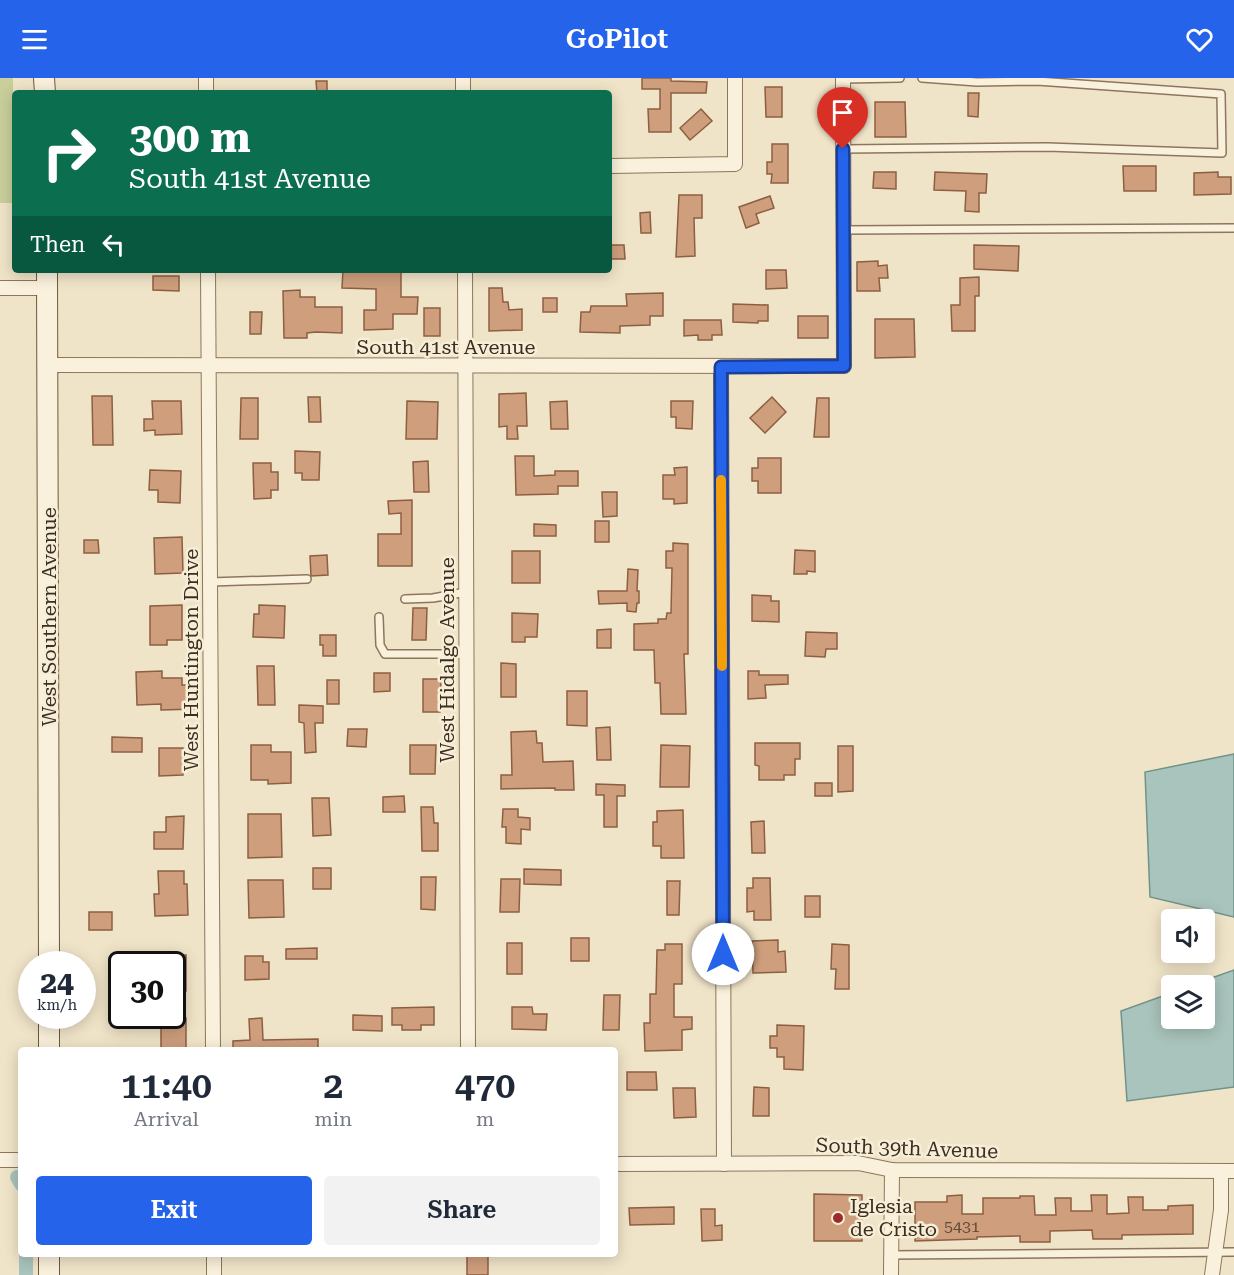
<!DOCTYPE html>
<html lang="en">
<head>
<meta charset="utf-8">
<style>
  :root { --surface:#fff; --page:#f2f2f3; --text:#1f2937; --muted:#747a83; --accent:#2563eb }
  body { margin:0; font-family:"Roboto Serif",serif; background:var(--page); color:var(--text); height:100vh; display:flex; flex-direction:column; font-size:22px; white-space:nowrap }
  * { box-sizing:border-box; margin:0 }
  p { font-size:20px; color:var(--muted) }
  .icon { flex:none; width:33px; height:33px; fill:none; stroke:currentColor; stroke-width:2; stroke-linecap:round; stroke-linejoin:round }
  .map { position:relative; flex:1; overflow:hidden }
  .sheet { position:absolute; left:18px; top:969px; width:600px; height:210px; display:flex; flex-direction:column; background:var(--surface); border-radius:6px; box-shadow:0 3px 15px #0003 }
  .sheet>* { flex:none }
  .guide { position:absolute; left:12px; top:12px; width:600px; height:183px; border-radius:6px; box-shadow:0 3px 15px #0003; background:#0b6e4f; color:#fff; overflow:hidden }
  .controls { position:absolute; left:1161px; top:831px; display:grid; gap:12px }
  .controls a { display:grid; place-items:center; width:54px; height:54px; border-radius:6px; background:var(--surface); box-shadow:0 3px 15px #0003; font-size:30px }
  .speed { position:absolute; left:18px; top:873px; display:flex; gap:12px; font-size:30px; font-weight:700; text-align:center }
  .speed>* { display:grid; place-content:center; width:78px; height:78px; border-radius:50%; background:var(--surface); box-shadow:0 3px 15px #0003; line-height:1 }
  .speed small { font-size:15px; font-weight:400 }
  .speed .limit { border:3px solid #111; border-radius:9px; background:#fff; color:#111 }
  .pin { position:absolute; display:grid; place-items:center; width:51px; height:51px; color:#fff; margin:-62px -26px; border-radius:50% 50% 50% 0; rotate:-45deg; box-shadow:0 0 6px #0007 }
  .pin .icon { rotate:45deg }
  .me { position:absolute; width:66px; margin:-33px; rotate:0deg; stroke-linejoin:round; filter:drop-shadow(0 0 4px #0008) }
  .turn { display:flex; align-items:center; gap:21px; height:126px; padding:0 18px; font-size:27px }
  .turn .icon { width:78px; height:78px; stroke-width:2.5 }
  .turn b { display:block; font-size:42px; line-height:51px }
  .then { display:flex; align-items:center; height:57px; padding:0 18px; background:#0003; gap:12px; font-size:22px }
  .eta { display:flex; justify-content:space-evenly; align-items:center; height:102px; text-align:center }
  .eta b { font-size:36px; font-weight:600; line-height:42px }
  .button { display:flex; gap:12px; margin-top:auto; padding:12px 18px }
  .button a { flex:1; height:69px; border-radius:6px; background:var(--accent); color:#fff; font-size:24px; font-weight:600; line-height:69px; text-align:center }
  .button a+a { background:var(--page); color:var(--text) }
  header { display:flex; justify-content:space-between; align-items:center; height:78px; padding:0 18px; background:var(--accent); color:#fff; font-size:27px; font-weight:600 }
  .map>svg:first-child { display:block }
  .green { fill:#c9cf9b }
  .water { fill:#a9c4bc; stroke:#6f938a; stroke-width:1.5 }
  .lines { fill:none; stroke-linecap:round; stroke-linejoin:round }
  .canal { stroke:#a9c4bc; stroke-width:14 }
  .building { fill:#cf9f7d; stroke:#8d5f41; stroke-width:1.5 }
  .lane-casing { stroke:#8d765c; stroke-width:10 }
  .street-casing { stroke:#8d765c; stroke-width:16 }
  .secondary-casing { stroke:#6f573f; stroke-width:22 }
  .lane { stroke:#faf1dc; stroke-width:7 }
  .street { stroke:#faf1dc; stroke-width:14 }
  .secondary { stroke:#faf1dc; stroke-width:20 }
  .route-casing { stroke:#184099; stroke-width:15 }
  .route { stroke:#2563eb; stroke-width:10 }
  .slow { stroke:#f59e0b; stroke-width:10 }
  .poi-dot { fill:#9e2a2b; stroke:#f7eed8; stroke-width:2 }
  .labels { text-anchor:middle; stroke-width:5; stroke-linejoin:round; paint-order:stroke }
  .number-label { font-size:16px; fill:#624a37 }
  .street-label { font-size:20px; fill:#3d2e20; stroke:#f7eed8 }
  .poi-label { font-size:20px; fill:#3d2e20; stroke:#f7eed8; text-anchor:start }
</style>
</head>
<body>
<header><svg class="icon" aria-label="menu" viewBox="0 0 24 24"><path d="M4 6h16M4 12h16M4 18h16"/></svg>GoPilot<svg class="icon" aria-label="heart" viewBox="0 0 24 24"><path d="M12 20l-8-8c-3-5 5-10 8-4 3-6 11-1 8 4z"/></svg></header>
<div class="map">
<svg width="1234" height="1197" viewBox="0 0 1234 1197">
  <rect width="100%" height="100%" fill="#f0e4c8"/>
  <path class="green" d="M0,0H13L14,125H0Z"/>
  <g class="water">
    <path d="M1234,676V839L1150,819L1145,694Z"/>
    <path d="M1234,892V1009L1127,1023L1121,933L1171,915L1172,940H1204V908L1192,907Z"/>
  </g>
  <g class="lines">
    <g class="canal">
      <path d="M17,1099L21,1106"/>
      <path d="M26,1176V1197"/>
    </g>
  </g>
  <g class="building">
    <path d="M642,0H671V3L707,4L706,15H671V54H649L648,31H660V11H642Z"/>
    <path d="M316,3H327V15H317Z"/>
    <path d="M765,9H782V39H766Z"/>
    <path d="M968,15H979L978,39L968,38Z"/>
    <path d="M875,24H905L906,59H875Z"/>
    <path d="M701,31L712,43L690,62L680,50Z"/>
    <path d="M772,66H788V105H771L772,96H767V84H772Z"/>
    <path d="M1123,88H1156V113H1124Z"/>
    <path d="M874,94H896V111L873,110Z"/>
    <path d="M935,94L987,96L986,115H979V134L965,133L966,113L934,112Z"/>
    <path d="M1218,94V99H1231V116L1194,117V95Z"/>
    <path d="M679,117H702V140H694L695,178L676,179Z"/>
    <path d="M770,118L774,130L756,136L759,145L746,150L739,129Z"/>
    <path d="M650,134L651,155H641L640,135Z"/>
    <path d="M609,167H624L625,181H609Z"/>
    <path d="M974,167L1019,168L1018,193L974,191Z"/>
    <path d="M878,183V188L887,187L888,200H879L880,213H857V184Z"/>
    <path d="M343,192H401V219H418L417,236H393V251L364,252V232H376V211L342,210Z"/>
    <path d="M766,192H786L787,210L766,211Z"/>
    <path d="M153,198H179V213L153,212Z"/>
    <path d="M979,199V218H975V253H952L951,227H960V200Z"/>
    <path d="M489,210H502L503,224H508L509,232L522,231V252L489,253Z"/>
    <path d="M300,212V219H315V229H342V255L316,254L307,255V260H284L283,213Z"/>
    <path d="M663,215V238H650V247L620,248V255L580,254L581,234H590L591,228H627L626,216Z"/>
    <rect x="543" y="220" width="14" height="14"/>
    <path d="M733,226L768,227V243H758V245L733,244Z"/>
    <rect x="424" y="230" width="16" height="28"/>
    <path d="M250,234H262L261,256H250Z"/>
    <rect x="798" y="238" width="30" height="22"/>
    <path d="M875,241H914L915,279L875,280Z"/>
    <path d="M684,242H721L722,257H712V262H698V257L684,258Z"/>
    <path d="M526,315L527,348H517L518,361H507V348L499,349V316Z"/>
    <path d="M92,318H112L113,367H93Z"/>
    <path d="M308,319H320L321,344H309Z"/>
    <path d="M772,319L786,334L765,355L750,340Z"/>
    <path d="M241,320H258V361H240Z"/>
    <path d="M817,320H829V359H814Z"/>
    <path d="M152,323H181L182,356L155,357V352L144,353V341H153Z"/>
    <path d="M407,323L438,324L437,361H406Z"/>
    <path d="M567,323L568,351H551L550,324Z"/>
    <path d="M671,323H693L692,351L676,350V339H671Z"/>
    <path d="M295,373L320,374L319,402H302V395H295Z"/>
    <path d="M515,378H534V398L555,397V393H578V408H558V416L516,417Z"/>
    <path d="M758,380H781V415H758V403H752V390H758Z"/>
    <path d="M428,383L429,414H414L413,384Z"/>
    <path d="M253,385H271V394H278V412H271V420L254,421Z"/>
    <path d="M687,389V425L674,426V421H663V397H675L674,390Z"/>
    <path d="M150,392L181,393L180,425L158,424V412H149Z"/>
    <path d="M602,414H617V438L603,439Z"/>
    <path d="M412,422V488H378V456H401V435L389,436L388,423Z"/>
    <rect x="595" y="443" width="14" height="21"/>
    <path d="M534,446L556,447V458H534Z"/>
    <path d="M182,459L183,495L155,496L154,460Z"/>
    <path d="M84,462H98L99,475H84Z"/>
    <path d="M673,465L688,466V576H684L686,636H661L660,605H655L654,572H634V546L658,545V541H666L667,535H671L672,490H666V473H673Z"/>
    <path d="M795,472L815,473V494L807,493V496H794Z"/>
    <rect x="512" y="473" width="28" height="32"/>
    <path d="M327,477L328,497L311,498L310,478Z"/>
    <path d="M628,491L638,492L637,513H639V525H637L636,534L627,533V525L599,526L598,513H627Z"/>
    <path d="M752,517L771,518V523H779V544L752,543Z"/>
    <path d="M182,527V562H167V567H150V528Z"/>
    <path d="M259,527L285,528L284,560L253,559L254,536H259Z"/>
    <path d="M413,530H427L426,562H412Z"/>
    <path d="M512,535L538,536L537,559H525V564H512Z"/>
    <path d="M611,551V570H597V552Z"/>
    <path d="M806,554L837,555V571H826L825,579L805,578Z"/>
    <path d="M320,557H336V578H323V567H320Z"/>
    <path d="M501,585L516,586V619H501Z"/>
    <path d="M257,588H274L275,627H258Z"/>
    <path d="M162,593V600H182V607H195L196,631L161,632V626L137,627L136,594Z"/>
    <path d="M748,593H759V597H788V606L765,607L766,620L748,621Z"/>
    <path d="M374,595H390V613L374,614Z"/>
    <path d="M423,601H441L440,634H423Z"/>
    <rect x="327" y="602" width="12" height="24"/>
    <path d="M567,613H587V648L567,647Z"/>
    <path d="M299,627L323,628V645H315L316,674L305,675L304,645L299,644Z"/>
    <path d="M610,649L611,682H597L596,650Z"/>
    <path d="M348,651H367L366,669L347,668Z"/>
    <path d="M536,653L537,665H542L543,684L573,683L574,712H555V710L501,711V697H512L511,654Z"/>
    <path d="M112,659L142,660V674H112Z"/>
    <path d="M755,665H800V681H795V697H784V702H759V688L755,687Z"/>
    <path d="M251,667H271V674H291V705L268,706V702H251Z"/>
    <path d="M410,667H436L435,696H410Z"/>
    <path d="M661,667L690,668L689,709H660Z"/>
    <path d="M838,668H853V713L838,714Z"/>
    <path d="M159,670H183V697L159,698Z"/>
    <rect x="815" y="705" width="17" height="13"/>
    <path d="M596,706L625,707V718H617V749H604V717H596Z"/>
    <path d="M404,718L405,734H383V719Z"/>
    <path d="M312,720H329L331,757L313,758Z"/>
    <path d="M421,729H433L434,745H438V773H422Z"/>
    <path d="M503,731H518V739L530,740V752L521,751V766L506,765V749H502Z"/>
    <path d="M683,732L684,780H661V768H653V744H657V733Z"/>
    <path d="M248,736H281L282,779L248,780Z"/>
    <path d="M184,738L183,771H154V754H166V739Z"/>
    <path d="M764,743L765,775H752L751,744Z"/>
    <rect x="313" y="790" width="18" height="21"/>
    <path d="M524,791L561,792V807L524,806Z"/>
    <path d="M158,793H184V806H187L188,837L155,838L154,816H159Z"/>
    <path d="M421,799H436L435,832L421,831Z"/>
    <path d="M753,800H770L771,842H754V833L747,834V810H753Z"/>
    <path d="M501,801H520L519,834H500Z"/>
    <path d="M248,802H283L284,839L249,840Z"/>
    <path d="M667,803H680L679,837H667Z"/>
    <rect x="805" y="818" width="15" height="21"/>
    <rect x="89" y="834" width="23" height="18"/>
    <rect x="571" y="860" width="18" height="23"/>
    <path d="M778,862V874L785,873L786,894L753,895L752,863Z"/>
    <rect x="507" y="865" width="15" height="31"/>
    <path d="M665,866H682V906H674V939H692V951L682,952V972L645,973L644,945H650V916H656L657,872H665Z"/>
    <path d="M832,866L849,867V911H835L836,891H831Z"/>
    <path d="M317,870V881H286V871Z"/>
    <rect x="172" y="877" width="14" height="36"/>
    <path d="M245,878H263V884H269V901L245,902Z"/>
    <path d="M604,917H620L619,952H603Z"/>
    <path d="M434,929V947H421V952H402V947H392V930Z"/>
    <path d="M512,929H532L533,936H547L546,952L512,951Z"/>
    <path d="M353,937L382,938V953L353,952Z"/>
    <path d="M186,940V972H161V941Z"/>
    <path d="M262,940L263,962L318,961V972H233V963L250,962L249,941Z"/>
    <path d="M777,947L804,948L803,992L784,991V979H777V970H770V958H777Z"/>
    <path d="M627,994H656L657,1012H627Z"/>
    <path d="M754,1009L769,1010V1038H753Z"/>
    <path d="M673,1010H695L696,1039L674,1040Z"/>
    <path d="M814,1116L862,1117V1163H814Z"/>
    <path d="M962,1117V1136H983V1120H1020V1118H1034L1035,1137H1056L1055,1120H1071V1133H1092L1091,1117H1107V1136L1129,1135L1128,1119H1143V1132H1168V1128L1193,1127V1156L1122,1157V1161H1093L1092,1152L1050,1153V1164H1020V1158L977,1159V1161L915,1163V1124H947V1118Z"/>
    <path d="M674,1129V1146L630,1147L629,1130Z"/>
    <path d="M701,1131H715V1148L722,1147V1162L702,1163Z"/>
    <rect x="467" y="1178" width="21" height="19"/>
  </g>
  <g class="lines">
    <defs>
      <g id="lane">
        <path d="M843,1L900,0"/>
        <path d="M843,71L1047,69L1222,75L1221,16L1037,3L977,4L922,0"/>
        <path d="M843,152L1234,150"/>
        <path d="M210,504L307,501"/>
        <path d="M405,521L433,520L466,514"/>
        <path d="M379,539L380,567L385,576H467"/>
        <path d="M890,1177L1234,1174"/>
      </g>
      <g id="street">
        <path d="M206,0V15"/>
        <path d="M463,0V15"/>
        <path d="M609,88L735,86V0"/>
        <path d="M208,192L213,972"/>
        <path d="M465,192L468,972"/>
        <path d="M0,210H47"/>
        <path d="M48,287L844,288L843,0"/>
        <path d="M721,289L724,1086"/>
        <path d="M0,1082H21"/>
        <path d="M615,1086L858,1085L892,1092L1234,1093"/>
        <path d="M214,1176V1197"/>
        <path d="M891,1197L892,1092"/>
        <path d="M1212,1197L1221,1132V1093"/>
      </g>
      <g id="secondary">
        <path d="M44,0L45,15"/>
        <path d="M47,192L49,886"/>
        <path d="M49,972V938"/>
        <path d="M49,1176V1197"/>
      </g>
    </defs>
    <use href="#lane" class="lane-casing"/>
    <use href="#street" class="street-casing"/>
    <use href="#secondary" class="secondary-casing"/>
    <use href="#lane" class="lane"/>
    <use href="#street" class="street"/>
    <use href="#secondary" class="secondary"/>
  </g>
  <g class="lines">
    <defs>
      <path id="route" d="M723,876L721,289L844,288L843,71"/>
    </defs>
    <use href="#route" class="route-casing"/>
    <use href="#route" class="route"/>
    <path class="slow" d="M721,402L722,588"/>
  </g>
  <circle class="poi-dot" cx="838" cy="1140" r="6"/>
  <g class="labels">
    <g class="number-label">
      <text x="962" y="1154">5431</text>
    </g>
    <g class="street-label">
      <text x="446" y="276">South 41st Avenue</text>
      <text transform="translate(49 539) rotate(-90)" y="7">West Southern Avenue</text>
      <text transform="translate(191 582) rotate(-90)" y="7">West Huntington Drive</text>
      <text transform="translate(447 582) rotate(-90)" y="7">West Hidalgo Avenue</text>
      <text transform="translate(907 1070) rotate(2)" y="7">South 39th Avenue</text>
    </g>
    <g class="poi-label">
      <text x="850" y="1135">Iglesia<tspan x="850" dy="23">de Cristo</tspan></text>
    </g>
  </g>
</svg>
<div class="controls">
<a><svg class="icon" aria-label="sound" viewBox="0 0 24 24"><path d="M4 9h4l5-4v14l-5-4H4zM17 9q2 3 0 6"/></svg></a>
<a><svg class="icon" aria-label="layers" viewBox="0 0 24 24"><path d="M12 4l9 5-9 5-9-5zM3 14l9 5 9-5"/></svg></a>
</div>
<div class="speed"><div>24<small>km/h</small></div><div class="limit">30</div></div>
<div class="pin" style="left:843px;top:71px;background:#d93025"><svg class="icon" aria-label="arrive" viewBox="0 0 24 24"><path d="M6 21V4h12l-3 4 3 4H6"/></svg></div>
<svg class="me" style="left:723px;top:876px" viewBox="-20 -20 40 40"><circle r="19" fill="#fff"/><path d="M0-13L10 11 0 6-10 11z" fill="#2563eb"/></svg>
<div class="guide">
<div class="turn"><svg class="icon" aria-label="right" viewBox="0 0 24 24"><path d="M7 20v-9h11M14 6l5 5-5 5"/></svg><div><b>300 m</b>South 41st Avenue</div></div>
<div class="then">Then<svg class="icon" aria-label="left" viewBox="0 0 24 24"><path d="M17 20v-9H6M10 6l-5 5 5 5"/></svg></div>
</div>
<section class="sheet">
<div class="eta">
<div><b>11:40</b><p>Arrival</p></div>
<div><b>2</b><p>min</p></div>
<div><b>470</b><p>m</p></div>
</div>
<div class="button"><a>Exit</a><a>Share</a></div>
</section>
</div>
</body>
</html>
